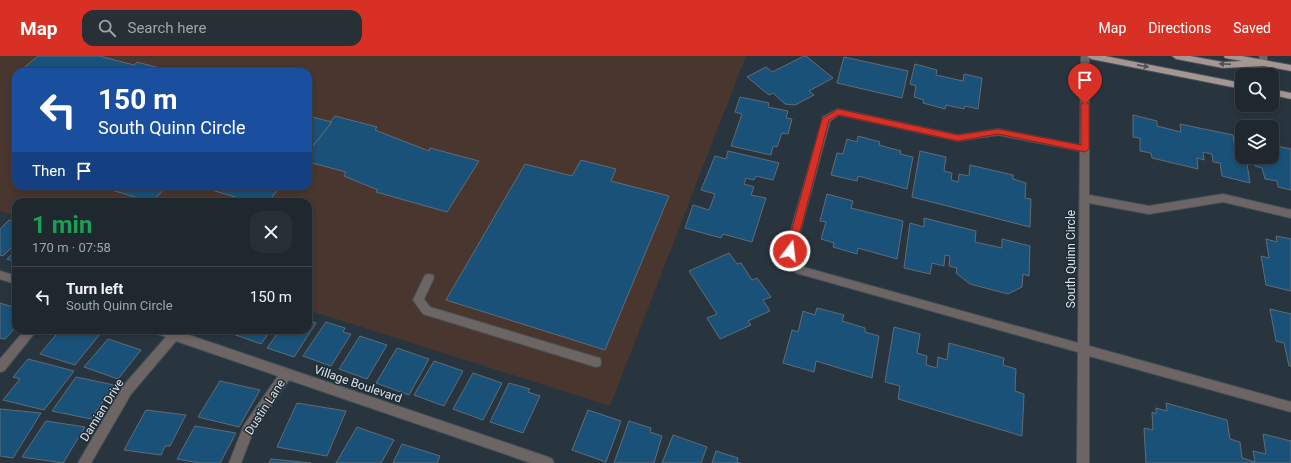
<!DOCTYPE html>
<html lang="en">
<head>
<meta charset="utf-8">
<style>
  :root { --surface:#1f282e; --page:#273036; --text:#f1f3f6; --muted:#a1a6aa; --line:#3c444a; --accent:#d93025 }
  body { margin:0; font-family:Roboto,sans-serif; background:var(--page); color:var(--text); height:100vh; display:flex; flex-direction:column; font-size:15px; white-space:nowrap }
  * { box-sizing:border-box; margin:0 }
  p { font-size:13px; color:var(--muted) }
  .icon { flex:none; width:22px; height:22px; fill:none; stroke:currentColor; stroke-width:2; stroke-linecap:round; stroke-linejoin:round }
  .map { position:relative; flex:1; overflow:hidden }
  .details { position:absolute; left:12px; top:142px; width:300px; height:136px; display:flex; flex-direction:column; background:var(--surface); border-radius:12px; box-shadow:0 2px 6px #0003,0 0 0 1px var(--line) }
  .details>* { flex:none }
  .top-card { position:absolute; left:12px; top:12px; width:300px; height:122px; border-radius:12px; box-shadow:0 2px 6px #0003,0 0 0 1px var(--line); background:#1a4fa0; color:#fff; overflow:hidden }
  .buttons { position:absolute; left:1235px; top:12px; display:grid; gap:8px }
  .buttons a { display:grid; place-items:center; width:44px; height:44px; border-radius:8px; background:var(--surface); box-shadow:0 2px 6px #0003,0 0 0 1px var(--line); font-size:20px }
  .pin { position:absolute; display:grid; place-items:center; width:34px; height:34px; color:#fff; margin:-41px -17px; border-radius:50% 50% 50% 0; rotate:-45deg; box-shadow:0 0 4px #0007 }
  .pin .icon { rotate:45deg }
  .me { position:absolute; width:44px; margin:-22px; rotate:15deg; stroke-linejoin:round; filter:drop-shadow(0 0 3px #0008) }
  .turn { display:flex; align-items:center; gap:14px; height:84px; padding:0 20px; font-size:18px }
  .turn .icon { width:52px; height:52px; stroke-width:2.5 }
  .turn b { display:block; font-size:28px; line-height:34px }
  .then { display:flex; align-items:center; height:38px; padding:0 20px; background:#0003; gap:8px; font-size:15px }
  .round { display:grid; place-items:center; flex:none; width:42px; height:42px; border-radius:12px; background:var(--page) }
  .summary { display:flex; align-items:center; justify-content:space-between; height:68px; padding:0 20px }
  h1 { font-size:24px; font-weight:700; line-height:30px; color:#1e9e55 }
  ul { padding:0; list-style:none }
  li { display:flex; align-items:center; gap:12px; height:60px; padding:0 20px; border-top:1px solid var(--line) }
  li div { flex:1 }
  li b { display:block; font-size:15px }
  li em { font-style:normal }
  header { display:flex; align-items:center; gap:24px; box-sizing:border-box; height:56px; padding:0 20px; background:var(--accent); color:#fff }
  header strong { font-size:19px }
  nav { display:flex; gap:22px; margin-inline-start:auto; font-size:14px }
  .search { width:280px; height:36px; background:var(--page); display:flex; align-items:center; gap:10px; box-sizing:border-box; padding:0 14px; border-radius:12px; color:var(--muted); font-size:15px }
  .map>svg:first-child { display:block }
  .commercial { fill:#49362e; fill-rule:evenodd }
  .building { fill:#1a5178; stroke:#606c77 }
  .lines { fill:none; stroke-linecap:round; stroke-linejoin:round }
  .minor-casing { stroke:#455159; stroke-width:2 }
  .major-casing { stroke:#455159; stroke-width:2 }
  .minor { fill:#6d6563; fill-rule:evenodd }
  .major { fill:#a59691; fill-rule:evenodd }
  .oneway { fill:#4e5055 }
  .route { fill:#d93025; stroke:#8d1f18 }
  .labels { text-anchor:middle; stroke-width:3; stroke-linejoin:round; paint-order:stroke }
  .street-label { font-size:12px; fill:#dae2e8; stroke:#1f2b34 }
</style>
</head>
<body>
<header>
<strong>Map</strong>
<div class="search"><svg class="icon" aria-label="search" viewBox="0 0 24 24"><circle cx="10" cy="10" r="6"/><path d="M15 15l6 6"/></svg>Search here</div>
<nav><a>Map</a><a>Directions</a><a>Saved</a></nav>
</header>
<div class="map">
<svg width="1291" height="407" viewBox="0 0 1291 407">
  <rect width="100%" height="100%" fill="#29353e"/>
  <path class="commercial" d="M0,0H746L610,350L308,254V146H16V161L0,155ZM16,16H308V130H16Z"/>
  <g class="building">
    <path d="M38,0H99L134,9L137,6L174,16H19Z"/>
    <path d="M804,0H806L833,22L809,35L814,39L795,49L785,48L773,37L769,39L747,21L766,11L772,16Z"/>
    <path d="M844,1L908,15L902,42L837,27Z"/>
    <path d="M915,8L937,14L936,19L963,25L964,18L982,22L978,53L965,50L964,53L946,49L945,53L923,47L924,44L914,41L916,30L910,28Z"/>
    <path d="M740,41L769,47L768,51L788,55L786,62L792,63L788,78L782,77L777,91L773,90L771,99L731,90L742,58L735,56Z"/>
    <path d="M1133,59L1157,65V70L1181,76L1180,68L1233,79L1234,87L1242,89V101H1246L1250,127L1222,120L1220,107L1213,106L1212,98L1203,96L1204,104L1197,102L1198,113L1152,102L1151,97L1140,95V82L1133,81Z"/>
    <path d="M308,60L332,66L308,96Z"/>
    <path d="M335,60L377,71L375,74L429,95L430,92L479,105L447,156L376,136L378,134L344,120L346,116L308,106V96L332,66H330Z"/>
    <path d="M858,80L880,86L879,89L901,95L900,98L913,101L907,133L858,120L857,125L831,119L837,97L843,98L847,83L857,86Z"/>
    <path d="M1272,89L1291,93V134L1278,131L1277,125L1265,123L1262,112L1255,110L1253,101H1272Z"/>
    <path d="M728,95L779,107L773,124L756,120L754,124L746,122L744,128L754,131L751,139L766,142L752,186L723,178L721,182L685,172L693,149L709,154L715,138L701,134L715,100L726,103Z"/>
    <path d="M920,95L946,101L944,115L952,117L951,124L958,126L959,118L969,120L970,109L1013,119V123L1026,127L1025,142L1031,143L1030,171L912,141Z"/>
    <path d="M581,104L616,113L611,125L669,140L605,294L446,244L525,108L572,120Z"/>
    <path d="M98,130H167L152,146Z"/>
    <path d="M198,130H281L268,146H252Z"/>
    <path d="M827,138L853,145L851,152L903,165L897,203L858,192L857,198L833,191L834,187L821,183L826,166L820,165Z"/>
    <path d="M924,162L976,175L975,186L1002,192V183L1030,190L1029,220L1023,218L1022,231L1008,238L970,228L956,217L957,212L949,210L950,200L945,199L944,210L932,207L930,218L904,212L910,167L924,171Z"/>
    <path d="M9,164L16,166V187L3,200L0,199V173Z"/>
    <path d="M1276,180L1291,183V235L1266,229L1261,200L1269,202L1266,183L1277,186Z"/>
    <path d="M16,194V206L7,203Z"/>
    <path d="M729,197L737,208L741,207L752,224L757,222L771,241L763,244L770,255L748,265L751,269L720,283L707,262L717,258L689,215Z"/>
    <path d="M0,247L16,252V271L5,283L0,282Z"/>
    <path d="M817,252L844,259L842,265L865,272V276L879,280L872,322L816,305L814,316L783,307L792,274L798,276L803,255L815,259Z"/>
    <path d="M1270,253L1291,258V310H1289L1284,287L1276,285Z"/>
    <path d="M308,264L316,267L294,301L267,292L280,274H308Z"/>
    <path d="M326,266L345,272L343,276L351,278L331,310L303,300Z"/>
    <path d="M894,271L920,278L917,297L927,300L926,309L937,312L938,301L947,304L949,287L1004,302L1003,309L1016,313L1015,335L1024,338L1022,380L898,343L900,330L885,326Z"/>
    <path d="M60,274H86L100,278L75,309L40,298Z"/>
    <path d="M236,274H271L261,288L233,278Z"/>
    <path d="M360,280L387,289L367,323L339,313Z"/>
    <path d="M108,283L141,294L118,323L84,311Z"/>
    <path d="M397,292L429,303L409,339L376,327Z"/>
    <path d="M28,303L74,315L44,354L3,344L20,323L13,321Z"/>
    <path d="M434,305L463,315L444,350L414,339Z"/>
    <path d="M473,317L502,327L483,364L453,353Z"/>
    <path d="M76,321L114,329L91,363L52,355Z"/>
    <path d="M220,325L260,334L239,371L198,361Z"/>
    <path d="M509,327L530,333L528,336L540,340L523,377L490,366Z"/>
    <path d="M297,347L346,355L327,400L277,391Z"/>
    <path d="M1166,347L1227,364L1230,383L1240,386L1242,402L1255,406L1253,395L1266,398L1263,378L1291,385V407H1146L1144,372L1153,374L1152,356L1156,358V352L1167,355Z"/>
    <path d="M0,353L41,357L13,402L0,400Z"/>
    <path d="M146,354L186,359L170,390H165L161,399L124,394Z"/>
    <path d="M588,354L621,365L606,406L572,394Z"/>
    <path d="M46,365L85,371L63,407L22,401Z"/>
    <path d="M629,365L651,372L650,376L662,380L654,407H614Z"/>
    <path d="M195,370L236,377L220,407H200L177,403Z"/>
    <path d="M357,371L394,384L381,407H336Z"/>
    <path d="M673,379L707,391L701,407H662Z"/>
    <path d="M402,388L440,400L437,407H393Z"/>
    <path d="M716,395L738,402L737,406L740,407H712Z"/>
    <path d="M271,403L311,407H269Z"/>
  </g>
  <g class="lines">
    <defs>
      <g id="minor">
        <path d="M1081,0H1089V139L1149,150L1223,138L1291,154V162L1223,146L1149,158L1089,147V290L1291,346V356L1089,300V407H1077L1078,296L796,217L785,195L823,61L838,53L958,79L998,73L1080,89ZM839,59L958,85L998,79L1080,95L1078,287L803,211L795,195L830,65Z"/>
        <path d="M1259,0H1267V9H1261Z"/>
        <path d="M0,215L16,220V228L0,223Z"/>
        <path d="M429,218L433,219L434,222L424,243L430,251L596,301L600,302L601,306L600,310L596,311L423,258L413,244L425,219Z"/>
        <path d="M25,274H37L4,315L0,316V303Z"/>
        <path d="M154,274H174L548,401L552,403L554,407H531L289,324L253,376L241,407H229L244,369L278,320L176,285L131,338L91,407H78L123,330L166,281L155,277Z"/>
      </g>
      <g id="major">
        <path d="M1087,0H1105L1242,27V33L1091,3Z"/>
        <path d="M1172,0H1190L1223,6L1242,5L1225,2L1224,0H1242L1291,9V15L1264,10L1223,12L1176,3Z"/>
        <path d="M1272,33L1291,37V43L1272,39Z"/>
      </g>
    </defs>
    <use href="#minor" class="minor-casing"/>
    <use href="#major" class="major-casing"/>
    <use href="#minor" class="minor"/>
    <use href="#major" class="major"/>
  </g>
  <defs><path id="oneway-solid" d="M-6-.8H1V-3.2L6.5 0L1 3.2V.8H-6Z"/></defs>
  <g class="oneway">
    <use href="#oneway-solid" transform="translate(1225 8) rotate(-178)"/>
    <use href="#oneway-solid" transform="translate(1143 10) rotate(11)"/>
  </g>
  <path class="route" d="M1085,45L1089,48V93L1085,96L998,78L958,85L839,59L829,64L795,195L790,199L787,198L786,195L822,63L838,53L958,79L998,73L1081,89V48Z"/>
  <g class="labels">
    <g class="street-label">
      <text transform="translate(1071 203) rotate(-90)" y="4">South Quinn Circle</text>
      <text transform="translate(358 328) rotate(19)" y="4">Village Boulevard</text>
      <text transform="translate(265 351) rotate(-57)" y="4">Dustin Lane</text>
      <text transform="translate(102 354) rotate(-58)" y="4">Damian Drive</text>
    </g>
  </g>
</svg>
<div class="buttons">
<a><svg class="icon" aria-label="search" viewBox="0 0 24 24"><circle cx="10" cy="10" r="6"/><path d="M15 15l6 6"/></svg></a>
<a><svg class="icon" aria-label="layers" viewBox="0 0 24 24"><path d="M12 4l9 5-9 5-9-5zM3 14l9 5 9-5"/></svg></a>
</div>
<div class="pin" style="left:1085px;top:48px;background:#d93025"><svg class="icon" aria-label="arrive" viewBox="0 0 24 24"><path d="M6 21V4h12l-3 4 3 4H6"/></svg></div>
<svg class="me" style="left:790px;top:195px" viewBox="-20 -20 40 40"><circle r="17" fill="#d93025" stroke="#fff" stroke-width="3"/><path d="M0-11L8 9 0 5-8 9z" fill="#fff"/></svg>
<div class="top-card">
<div class="turn"><svg class="icon" aria-label="left" viewBox="0 0 24 24"><path d="M17 20v-9H6M10 6l-5 5 5 5"/></svg><div><b>150 m</b>South Quinn Circle</div></div>
<div class="then">Then<svg class="icon" aria-label="arrive" viewBox="0 0 24 24"><path d="M6 21V4h12l-3 4 3 4H6"/></svg></div>
</div>
<section class="details">
<div class="summary"><div><h1>1 min</h1><p>170 m · 07:58</p></div><a class="round"><svg class="icon" aria-label="close" viewBox="0 0 24 24"><path d="M6 6l12 12M18 6L6 18"/></svg></a></div>
<ul>
<li><svg class="icon" aria-label="left" viewBox="0 0 24 24"><path d="M17 20v-9H6M10 6l-5 5 5 5"/></svg><div><b>Turn left</b><p>South Quinn Circle</p></div><em>150 m</em></li>
</ul>
</section>
</div>
</body>
</html>
